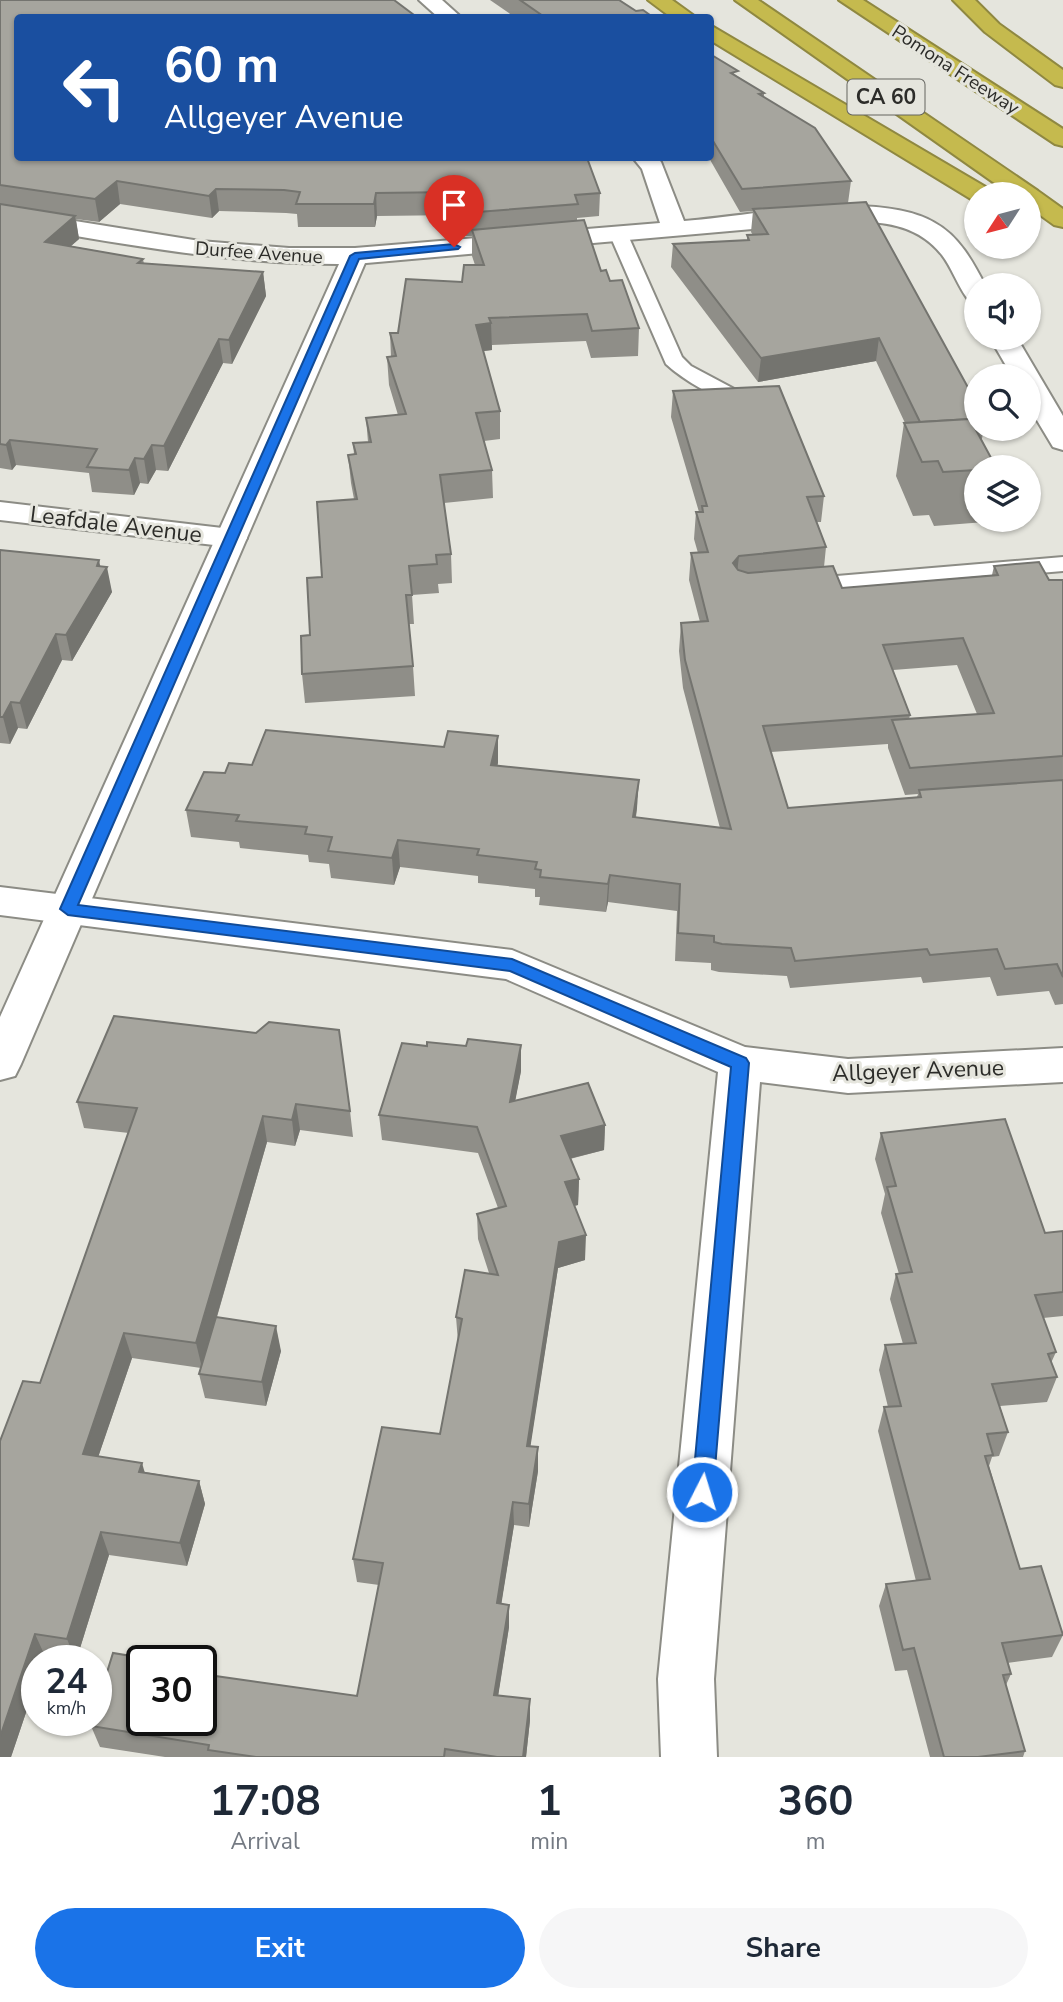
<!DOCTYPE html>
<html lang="en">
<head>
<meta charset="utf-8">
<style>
  :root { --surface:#fff; --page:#f6f6f7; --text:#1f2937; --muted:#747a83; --accent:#1a73e8 }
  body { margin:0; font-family:"Nunito Sans",sans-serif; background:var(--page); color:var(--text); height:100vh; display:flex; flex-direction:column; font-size:26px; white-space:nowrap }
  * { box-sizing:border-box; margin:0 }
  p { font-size:23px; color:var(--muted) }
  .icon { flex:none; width:38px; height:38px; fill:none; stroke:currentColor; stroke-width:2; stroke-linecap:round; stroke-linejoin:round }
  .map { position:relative; height:1757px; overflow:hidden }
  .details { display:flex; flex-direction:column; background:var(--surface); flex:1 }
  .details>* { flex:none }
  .guide { position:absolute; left:14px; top:14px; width:700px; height:147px; border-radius:7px; box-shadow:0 2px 5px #0004; background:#1a4fa0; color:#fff; overflow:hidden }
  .needle { width:46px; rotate:234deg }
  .controls { position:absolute; left:964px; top:182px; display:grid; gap:14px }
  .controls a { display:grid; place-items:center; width:77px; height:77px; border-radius:50%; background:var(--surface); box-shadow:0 2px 5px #0004; font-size:35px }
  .speed { position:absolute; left:21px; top:1645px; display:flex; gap:14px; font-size:35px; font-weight:700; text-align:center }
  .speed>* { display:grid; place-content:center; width:91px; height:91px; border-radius:50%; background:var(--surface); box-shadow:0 2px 5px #0004; line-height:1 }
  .speed small { font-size:18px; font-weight:400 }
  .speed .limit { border:4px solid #111; border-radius:10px; background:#fff; color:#111 }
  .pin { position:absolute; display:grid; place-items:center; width:60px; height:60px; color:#fff; margin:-72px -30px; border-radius:50% 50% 50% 0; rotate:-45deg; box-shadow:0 0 7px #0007 }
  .pin .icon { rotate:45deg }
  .me { position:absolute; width:77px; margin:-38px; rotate:5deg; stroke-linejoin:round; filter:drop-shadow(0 0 5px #0008) }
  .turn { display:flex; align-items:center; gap:24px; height:147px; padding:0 35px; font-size:32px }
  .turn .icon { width:91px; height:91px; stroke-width:2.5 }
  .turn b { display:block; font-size:49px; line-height:60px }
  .eta { display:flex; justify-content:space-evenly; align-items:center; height:119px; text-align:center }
  .eta b { font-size:42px; font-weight:700; line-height:49px }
  .cta { display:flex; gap:14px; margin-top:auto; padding:14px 35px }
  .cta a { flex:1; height:80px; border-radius:42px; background:var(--accent); color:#fff; font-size:28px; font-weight:700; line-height:80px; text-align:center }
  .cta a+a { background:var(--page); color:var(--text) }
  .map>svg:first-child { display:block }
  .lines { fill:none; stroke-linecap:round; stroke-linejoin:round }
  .lane-casing { stroke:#8c8c85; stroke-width:4 }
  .street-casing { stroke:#8c8c85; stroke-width:4 }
  .secondary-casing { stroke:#8c8c85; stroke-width:4 }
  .highway-casing { stroke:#8f8841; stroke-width:4 }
  .lane { fill:#fff; fill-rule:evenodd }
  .street { fill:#fff; fill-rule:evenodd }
  .secondary { fill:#fff; fill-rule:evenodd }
  .highway { fill:#c5ba4e; fill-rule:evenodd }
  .wall { fill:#8f8e88; fill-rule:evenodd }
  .shaded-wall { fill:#74746f }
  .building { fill:#a6a59e; stroke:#74746f; stroke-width:2 }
  .route { fill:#1a73e8; stroke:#114b97; stroke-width:2 }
  .labels { text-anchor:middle; stroke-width:6; stroke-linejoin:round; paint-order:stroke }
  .far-street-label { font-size:19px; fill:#2c2c29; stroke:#e5e5dd }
  .shield { fill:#e5e5dd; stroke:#64645f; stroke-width:2 }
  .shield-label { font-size:21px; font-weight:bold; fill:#2c2c29 }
  .street-label { font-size:23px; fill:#2c2c29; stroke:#e5e5dd }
</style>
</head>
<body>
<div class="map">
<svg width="1063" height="1757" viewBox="0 0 1063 1757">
  <rect width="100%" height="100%" fill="#e5e5dd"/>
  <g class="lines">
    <defs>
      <g id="lane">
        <path d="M618,228L627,233L682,357L691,366L738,391L741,395L738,399C720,404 680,377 666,364L609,233Z"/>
        <path d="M1063,557V571L801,593L793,591L789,586L793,581L801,579Z"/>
      </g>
      <g id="street">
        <path d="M419,0H442L462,18H439Z"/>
        <path d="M633,158H657L661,162L684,221C750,216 878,189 935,223C959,236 973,262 985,285H976V300L967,298C957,284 952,268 942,255C912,217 865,221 821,223L355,264L346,261L342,256L346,251L355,248L660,223L642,169Z"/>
        <path d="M990,338H1017L1063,416V450L1053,447L1029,407V376H1012Z"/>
        <path d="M0,502L231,529L242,531L247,538L242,545L231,547L0,520Z"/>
        <path d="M0,887L512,950L745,1047L848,1059L1063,1048V1082L848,1093L760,1082L714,1679L717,1757H661L658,1679L718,1072L506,979L0,915Z"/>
      </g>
      <path id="secondary" d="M0,209L200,241L289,248H355L364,251L368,256L21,1064L15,1076L0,1080V1017L339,264C224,264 113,242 0,223Z"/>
      <g id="highway">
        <path d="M648,0H672L697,18H672Z"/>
        <path d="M735,0H758L1038,191L1063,209V227L1054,225L1029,207V194H1010Z"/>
        <path d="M839,0H863L1063,129V146L1055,144Z"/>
        <path d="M953,0H975L999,24L1063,70V87L1055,85L985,32Z"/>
        <path d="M710,25L989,189L992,194H976V200L971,199L710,40Z"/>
      </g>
    </defs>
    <use href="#lane" class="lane-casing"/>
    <use href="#street" class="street-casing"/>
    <use href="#secondary" class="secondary-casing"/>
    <use href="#highway" class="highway-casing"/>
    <use href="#lane" class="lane"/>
    <use href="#street" class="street"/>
    <use href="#secondary" class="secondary"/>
    <use href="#highway" class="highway"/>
  </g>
  <g class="wall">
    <path d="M0,0L600,193L599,216L577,218V221L601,271L610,281L639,328L638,356L591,358L586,341L492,345V350L483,351L500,411V439L484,441L492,470L493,498L444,503L451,554L452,583L438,584L439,593L412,595L414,624H409L413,666L415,696L305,703L302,674L322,577L354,499L351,483L348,455L354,454L353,443L368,442L366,418L398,415L389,385L387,357H391L390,333H398L462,282L475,265L472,256V236H465L458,215L377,216L375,227H298L297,214L286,213L219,211L212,218L120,204L99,222L76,219L79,239L71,246L143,259L144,264L263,272L266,296L232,364L223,363L168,471L156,470L148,484L140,483L134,495L92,492L89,473L16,465L12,470L0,468Z"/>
    <path d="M490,0H619L636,11L654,18H516Z"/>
    <path d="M710,54L737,76L764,93V97L851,181L848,203L976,402V429H984L976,467V520H986L985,522L934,526L929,515L913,516L896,476L904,423H905L876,361L758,382L671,267L673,244L747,241V235H753L751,232L753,211L740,212L709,158H710Z"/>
    <path d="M673,391L824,496L821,522H817L826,547L824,567L842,588L992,575L994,566L1049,580H1063V1004L1055,1005L1049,991L997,996L990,977L923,983L921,977L790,988L787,976L719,972L711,970V963L675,961L677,911L608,902L606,912L539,905L540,897H535V889L478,883V876L400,867L394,885L331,878L329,864L309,862L308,855L240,848L239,842L191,837L186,810L225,773L252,765L444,747L498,736L497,766L637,808L636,817L720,828L683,688L679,651L681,623L700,622L689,580L691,553H698L694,539L696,512H699L671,417ZM957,665L977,714L909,719L910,715L893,670ZM888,744V748L905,795L918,794L917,797L788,808L771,752Z"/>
    <path d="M0,550L100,566L112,592L72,661L62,660L27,729L18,728L10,744L0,743Z"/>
    <path d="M114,1016L350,1111L353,1137L300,1130L295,1146L267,1142L217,1317L281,1351L266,1406L205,1398L199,1374L201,1368L132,1358L98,1457L145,1472L199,1481L205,1504L187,1566L109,1555L76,1661L45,1656L11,1757L40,1383L129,1133L84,1128L77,1102Z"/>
    <path d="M521,1071L515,1100L605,1125L604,1150L570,1159L579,1179L578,1205L574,1206L585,1260L558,1268L530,1446L538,1447V1471L529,1527L514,1525L501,1604L509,1627L498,1695L530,1720L526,1757H165L100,1747L91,1726L357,1696L379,1585L357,1582L353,1559L440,1434L458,1342L456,1317L489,1273L478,1239L477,1214L498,1208L478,1153L382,1140L379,1115Z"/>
    <path d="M881,1133L1045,1233L1063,1231V1316L1043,1318L1056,1352L1051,1363L1057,1377L1047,1402L1000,1406L1008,1432L999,1456L992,1457L989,1466L1020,1569L1063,1635L1052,1657L1007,1663L1011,1674L1006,1685L1025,1751L1023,1757H930L907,1670L895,1671L879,1606L886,1584L916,1581L878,1431L884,1407H888L879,1370L885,1345L903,1344L890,1299L896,1274H899L881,1213L885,1194L875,1159Z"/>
  </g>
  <g class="shaded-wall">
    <path d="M117,181L120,204L99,222L95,199Z"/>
    <path d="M216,189L219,211L212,218L209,196Z"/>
    <path d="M376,193L377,216L375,227L374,204Z"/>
    <path d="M75,216L79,239L49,265L45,242Z"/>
    <path d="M263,272L266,296L232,364L229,340Z"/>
    <path d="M491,323L492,350L476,352V325Z"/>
    <path d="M879,338L876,361L758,382L761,358Z"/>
    <path d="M219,339L223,363L168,471L164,446Z"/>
    <path d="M10,440L16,465L12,470L6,445Z"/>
    <path d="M152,445L156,470L148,484L144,459Z"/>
    <path d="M135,458L140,483L134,495L129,470Z"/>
    <path d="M739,556L736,582L733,563Z"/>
    <path d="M99,560L102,575L107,567L112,592L72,661L66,635Z"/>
    <path d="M56,634L62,660L27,729L20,703Z"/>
    <path d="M11,702L18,728L10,744L3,717Z"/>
    <path d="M498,736V763L492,793L491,765Z"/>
    <path d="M639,780L637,808L631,844L633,817Z"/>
    <path d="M398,840L400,867L394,885L392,858Z"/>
    <path d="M610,875L608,902L606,912L608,884Z"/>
    <path d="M521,1045V1071L510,1128V1102Z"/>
    <path d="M296,1104L300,1130L295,1146L292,1120Z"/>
    <path d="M263,1116L267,1142L202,1368L196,1343Z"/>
    <path d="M605,1125L604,1150L560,1161L561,1136Z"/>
    <path d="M579,1179L578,1205L564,1208L565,1182Z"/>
    <path d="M586,1235L585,1260L558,1268L527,1469V1446L559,1242Z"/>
    <path d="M276,1326L281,1351L266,1406L262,1382Z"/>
    <path d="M124,1333L132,1358L91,1478L83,1454Z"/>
    <path d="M538,1447V1471L529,1527V1504Z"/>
    <path d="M142,1463L149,1487L139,1472Z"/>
    <path d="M199,1481L205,1504L187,1566L180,1543Z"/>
    <path d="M513,1502L514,1525L498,1625L497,1603Z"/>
    <path d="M101,1532L109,1555L76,1661L67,1639Z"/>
    <path d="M509,1605V1627L495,1716L494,1695Z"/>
    <path d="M35,1634L45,1656L43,1661H37V1680L11,1757H0V1737Z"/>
    <path d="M530,1699V1720L526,1757H523Z"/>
  </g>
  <g class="building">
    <path d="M0,0H394L418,18H18V158H587L600,193L575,195L578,204L465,213L457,192L376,193L374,204H296L300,192L284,190L216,189L209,196L117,181L95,199L0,185Z"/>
    <path d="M520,0H619L636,11L643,10L654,18H546Z"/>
    <path d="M710,54L738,71L731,73L764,93L759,94L815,128L851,181L742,189L710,136Z"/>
    <path d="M866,202L976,402V419L971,420L970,419L920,422L879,338L761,358L673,244L749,240L747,235L768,234L753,209Z"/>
    <path d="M0,204L75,216L45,242L143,259L138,263L263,272L229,340L219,339L164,446L152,445L144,459L135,458L129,470L87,467L97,449L10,440L6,445L0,444Z"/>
    <path d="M584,220L601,271L606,270L610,281L622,280L639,328L592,331L587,314L489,318L491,323L476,325L500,411L476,413L492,470L440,475L451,554L436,555L437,564L409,566L412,595H406L413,666L302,674L301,636L310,635L307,578L322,577L317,502L357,499L348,455L356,454L353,443L371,442L366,418L406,414L387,357L396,356L390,333H398L406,279L462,282L464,265H484L472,230Z"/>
    <path d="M779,386L824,496L807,497L826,547L739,556L733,563L738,570L748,573L833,566L842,588L998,575L994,566L1039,562L1049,580H1063V756L910,768L892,720L994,713L963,638L883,645L910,715L763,726L788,808L921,797L919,790L1063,780V977L1057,964L1005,969L997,949L930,955L927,949L795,961L791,948L722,944L714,942V936L678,933L680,884L610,875L608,884L540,877L541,870L535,869L537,862L477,855L479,849L398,840L392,858L328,851L332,837L305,834L307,827L236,821L239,815L186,810L204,772L225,773L229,763L252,765L266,730L444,747L448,731L498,736L491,765L639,780L633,817L731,829L685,660L681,623L708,621L691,553L708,552L696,512H703L702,506H707L673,391Z"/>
    <path d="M970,419L996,467H976V470L943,472L938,461L922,462L904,423Z"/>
    <path d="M0,550L99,560L97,566L107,567L66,635L56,634L20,703L11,702L3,717H0Z"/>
    <path d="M114,1016L256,1033L269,1022L339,1030L350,1111L296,1104L292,1120L263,1116L196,1343L124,1333L83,1454L142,1463L139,1472L199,1481L180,1543L101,1532L67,1639L35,1634L0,1737V1441L23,1381L40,1383L137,1108L77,1102Z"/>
    <path d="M468,1039L521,1045L510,1102L588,1083L605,1125L561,1136L579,1179L565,1182L586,1235L559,1242L527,1446L538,1447L529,1504L513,1502L497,1603L509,1605L494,1695L530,1699L523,1757H497L445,1749L444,1757H256L208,1750L209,1745L91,1726L92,1720H96V1708L113,1653L161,1661H142V1720H201V1674L357,1696L383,1563L353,1559L382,1427L440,1434L462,1319L456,1317L465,1270L498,1275L477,1214L506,1206L477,1127L379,1115L402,1043L427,1046V1042L466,1046Z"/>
    <path d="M1005,1119L1045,1233L1063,1231V1292L1035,1295L1056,1352L1048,1354L1057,1377L992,1384L1008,1432L987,1434L993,1455L985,1456L1020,1569L1041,1566L1063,1635L1002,1643L1011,1674L1003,1675L1025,1751L978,1757H944L914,1648L903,1650L886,1584L930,1579L884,1407L901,1406L885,1345L916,1343L896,1274L912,1272L887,1187L896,1186L881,1133Z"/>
    <path d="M216,1317L276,1326L262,1382L199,1374Z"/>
  </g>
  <path class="route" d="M454,244L460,247L458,249L359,259L78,905L512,959L746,1058L749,1063L713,1492L710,1499L702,1502L695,1499L692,1492L731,1067L510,971L68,915L60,909L350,256L355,253Z"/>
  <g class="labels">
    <g class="far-street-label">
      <text transform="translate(956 69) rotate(33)" y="7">Pomona Freeway</text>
      <text transform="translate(259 252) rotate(4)" y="7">Durfee Avenue</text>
    </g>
    <rect class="shield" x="847.5" y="79.5" width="77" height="35" rx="5"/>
    <g class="shield-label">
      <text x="886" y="104">CA 60</text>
    </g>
    <g class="street-label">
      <text transform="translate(116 524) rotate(7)" y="8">Leafdale Avenue</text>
      <text transform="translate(918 1070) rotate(-2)" y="8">Allgeyer Avenue</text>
    </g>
  </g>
</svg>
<div class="controls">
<a><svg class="needle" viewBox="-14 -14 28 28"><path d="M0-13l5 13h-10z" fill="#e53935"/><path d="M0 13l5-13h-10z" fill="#747a83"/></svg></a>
<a><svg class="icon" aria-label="sound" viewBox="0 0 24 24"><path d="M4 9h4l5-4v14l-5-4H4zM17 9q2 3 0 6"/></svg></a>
<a><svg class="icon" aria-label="search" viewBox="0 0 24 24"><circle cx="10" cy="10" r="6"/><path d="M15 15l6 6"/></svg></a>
<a><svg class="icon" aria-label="layers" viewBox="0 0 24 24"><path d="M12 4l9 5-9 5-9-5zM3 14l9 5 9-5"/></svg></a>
</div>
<div class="speed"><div>24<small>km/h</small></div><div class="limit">30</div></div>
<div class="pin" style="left:454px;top:247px;background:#d93025"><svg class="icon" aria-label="arrive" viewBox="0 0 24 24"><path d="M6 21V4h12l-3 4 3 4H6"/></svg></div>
<svg class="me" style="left:702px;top:1492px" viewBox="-20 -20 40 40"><circle r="17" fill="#1a73e8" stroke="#fff" stroke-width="3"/><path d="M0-11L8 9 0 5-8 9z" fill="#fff"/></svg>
<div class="guide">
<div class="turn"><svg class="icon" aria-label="left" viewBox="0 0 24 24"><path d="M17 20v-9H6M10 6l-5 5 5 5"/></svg><div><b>60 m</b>Allgeyer Avenue</div></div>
</div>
</div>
<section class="details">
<div class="eta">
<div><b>17:08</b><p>Arrival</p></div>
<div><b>1</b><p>min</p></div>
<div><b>360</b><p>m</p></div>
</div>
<div class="cta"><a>Exit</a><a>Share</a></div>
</section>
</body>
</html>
